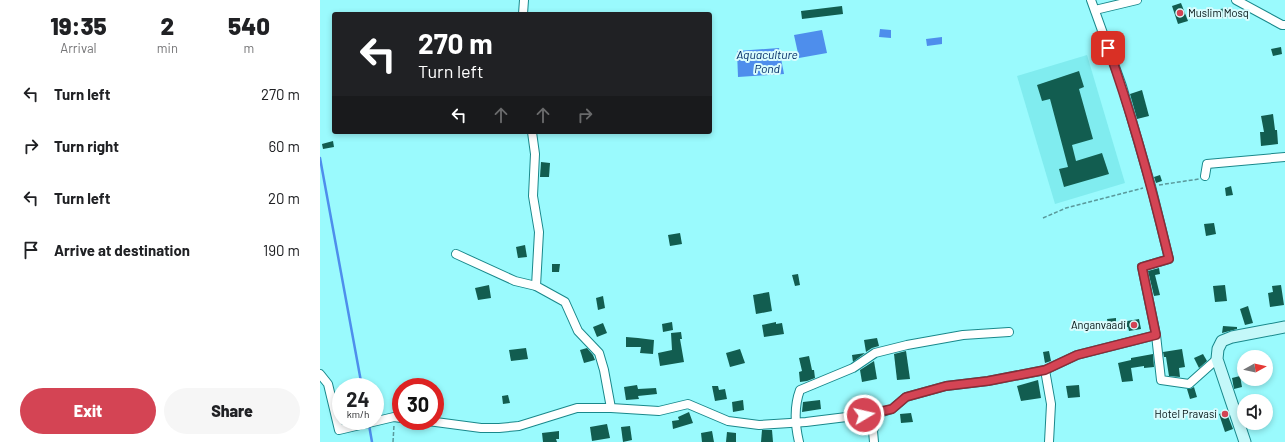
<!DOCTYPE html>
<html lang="en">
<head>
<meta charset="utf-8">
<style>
  :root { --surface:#fff; --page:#f6f6f6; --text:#202124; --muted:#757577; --accent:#d44454 }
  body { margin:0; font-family:Barlow,sans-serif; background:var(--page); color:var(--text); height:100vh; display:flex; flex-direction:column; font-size:15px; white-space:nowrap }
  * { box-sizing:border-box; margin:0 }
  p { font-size:13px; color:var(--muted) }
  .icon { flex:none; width:22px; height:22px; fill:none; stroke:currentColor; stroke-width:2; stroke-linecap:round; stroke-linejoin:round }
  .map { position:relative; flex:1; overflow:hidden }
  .side { display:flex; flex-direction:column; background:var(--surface); width:320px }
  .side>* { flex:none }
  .hud { position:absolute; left:12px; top:12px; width:380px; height:122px; border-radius:4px; box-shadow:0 2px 6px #0003; background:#202124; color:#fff; overflow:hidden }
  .needle { width:26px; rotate:82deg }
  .tools { position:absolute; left:917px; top:350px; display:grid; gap:8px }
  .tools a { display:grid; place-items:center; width:36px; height:36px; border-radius:50%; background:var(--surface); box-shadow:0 2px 6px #0003; font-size:20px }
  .speed { position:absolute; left:12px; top:378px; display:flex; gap:8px; font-size:20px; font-weight:700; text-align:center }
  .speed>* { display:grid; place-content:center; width:52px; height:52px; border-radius:50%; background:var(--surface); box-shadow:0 2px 6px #0003; line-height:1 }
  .speed small { font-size:10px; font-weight:400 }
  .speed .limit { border:6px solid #d22; background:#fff; color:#111 }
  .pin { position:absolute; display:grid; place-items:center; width:34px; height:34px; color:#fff; margin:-17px; border-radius:8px; box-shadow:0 2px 6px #0006 }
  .me { position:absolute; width:44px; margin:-22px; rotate:81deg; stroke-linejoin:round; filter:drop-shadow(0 0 3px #0008) }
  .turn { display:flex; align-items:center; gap:14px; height:84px; padding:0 20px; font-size:18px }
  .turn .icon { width:52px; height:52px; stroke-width:2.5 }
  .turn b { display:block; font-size:28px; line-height:34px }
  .lanes { display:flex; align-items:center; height:38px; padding:0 20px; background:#0003; justify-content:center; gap:20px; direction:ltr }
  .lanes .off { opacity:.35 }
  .eta { display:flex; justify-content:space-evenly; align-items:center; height:68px; text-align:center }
  .eta b { font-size:24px; font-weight:800; line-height:28px }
  .primary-button { display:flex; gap:8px; margin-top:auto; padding:8px 20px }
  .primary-button a { flex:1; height:46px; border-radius:24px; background:var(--accent); color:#fff; font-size:16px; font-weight:800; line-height:46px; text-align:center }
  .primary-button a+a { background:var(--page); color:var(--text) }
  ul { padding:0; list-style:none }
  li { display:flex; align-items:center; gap:12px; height:52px; padding:0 20px }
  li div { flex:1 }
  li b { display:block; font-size:15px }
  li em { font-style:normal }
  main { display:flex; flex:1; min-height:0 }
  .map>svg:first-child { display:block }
  .built { fill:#80ecef }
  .water { fill:#4e8eec }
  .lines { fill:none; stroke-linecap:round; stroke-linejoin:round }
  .stream { stroke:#4e8eec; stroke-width:2.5 }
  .building { fill:#125d50 }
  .street-casing { stroke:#19888b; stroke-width:10 }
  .secondary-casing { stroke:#19888b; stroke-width:13 }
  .path { stroke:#5a999b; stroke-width:1.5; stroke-dasharray:4 2; stroke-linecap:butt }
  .street { stroke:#fff; stroke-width:8 }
  .secondary { stroke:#c4f8f9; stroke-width:11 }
  .route-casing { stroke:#8a2c37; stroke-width:10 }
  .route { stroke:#d44454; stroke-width:7 }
  .poi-dot { fill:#d44454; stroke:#d9fcfd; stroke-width:1.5 }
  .labels { text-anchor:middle; stroke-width:4; stroke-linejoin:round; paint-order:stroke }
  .poi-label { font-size:11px; fill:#001011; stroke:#d9fcfd; text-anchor:end }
  .water-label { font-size:12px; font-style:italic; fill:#022c67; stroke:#d9fcfd }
</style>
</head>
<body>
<main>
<section class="side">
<div class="eta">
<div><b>19:35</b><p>Arrival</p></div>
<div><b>2</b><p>min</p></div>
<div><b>540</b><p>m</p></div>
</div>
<ul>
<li><svg class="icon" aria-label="left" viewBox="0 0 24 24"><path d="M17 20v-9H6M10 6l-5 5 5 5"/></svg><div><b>Turn left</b></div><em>270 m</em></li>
<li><svg class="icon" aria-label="right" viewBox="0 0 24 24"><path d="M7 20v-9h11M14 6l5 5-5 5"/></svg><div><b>Turn right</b></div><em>60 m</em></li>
<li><svg class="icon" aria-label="left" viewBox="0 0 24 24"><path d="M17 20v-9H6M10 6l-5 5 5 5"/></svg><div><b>Turn left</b></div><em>20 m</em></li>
<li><svg class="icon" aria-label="arrive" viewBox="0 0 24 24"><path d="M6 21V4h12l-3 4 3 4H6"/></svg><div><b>Arrive at destination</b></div><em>190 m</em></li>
</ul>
<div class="primary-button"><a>Exit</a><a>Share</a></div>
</section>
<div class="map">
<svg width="965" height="442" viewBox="0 0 965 442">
  <rect width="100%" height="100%" fill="#9afafd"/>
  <path class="built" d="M767,55L805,183L735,204L697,76Z"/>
  <g class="water">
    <path d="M560,29L571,30V38L559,37Z"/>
    <path d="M502,30L507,53L479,58L474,35Z"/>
    <path d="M622,37V44L607,46L606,39Z"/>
    <path d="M459,48L464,74L418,77L417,51Z"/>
  </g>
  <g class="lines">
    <g class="stream">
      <path d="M0,158L42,387"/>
      <path d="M49,425L52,442"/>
    </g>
  </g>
  <g class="building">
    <path d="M861,3L868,21L858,24L852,6Z"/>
    <path d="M522,6L523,14L482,19L481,11Z"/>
    <path d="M909,8L910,17L901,18L900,9Z"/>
    <path d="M961,47L962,54L953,56L951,49Z"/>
    <path d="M759,71L764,87L759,89L773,139L752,145L756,161L782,153L789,174L744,187L739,169L748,167L743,148L730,99L722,101L717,85Z"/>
    <path d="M822,90L829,116L817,119L810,94Z"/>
    <path d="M953,114L955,130H957L958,144L941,146L940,132H944L941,116Z"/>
    <path d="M13,141L14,147L3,149L2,144Z"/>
    <path d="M221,162L230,163L229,177H220Z"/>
    <path d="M840,175L842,181L836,183L834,177Z"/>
    <path d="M911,186L913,195L906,196L905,188Z"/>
    <path d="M894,223L896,234L886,236L884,224Z"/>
    <path d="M360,233L362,244L350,246L348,235Z"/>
    <path d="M205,245L207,257L198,258L196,247Z"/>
    <path d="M232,264H240L239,272H232Z"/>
    <path d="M839,268L840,274L835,275L840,295L834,296L828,271Z"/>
    <path d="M478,274L480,285L475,286L472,275Z"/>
    <path d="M169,285L171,298L158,300L155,288Z"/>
    <path d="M905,285L907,301L895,302L893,286Z"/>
    <path d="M961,285L964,305L950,307L948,293L953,292L952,286Z"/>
    <path d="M449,292L452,311L436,314L433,295Z"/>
    <path d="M283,296L285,308L278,310L276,298Z"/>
    <path d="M928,306L933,323L925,325L920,309Z"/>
    <path d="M796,318V323L819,319L821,329L809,331L808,327L789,330L787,319Z"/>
    <path d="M352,322L353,330L343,332L342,324Z"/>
    <path d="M456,322V324L462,323L464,334L444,337L442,325Z"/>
    <path d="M283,323L287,333L277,337L273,327Z"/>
    <path d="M903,326L917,327V329L902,333Z"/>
    <path d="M361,332L362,339H360L364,362L340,366L338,353L352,350L351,333Z"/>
    <path d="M306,337L318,338L334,340L333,354L320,353L321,347H306Z"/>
    <path d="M557,338L559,346L552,348L546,352L544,340Z"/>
    <path d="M206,348L208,359L191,361L189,350Z"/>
    <path d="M267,348L273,355L275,360L264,363L260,350Z"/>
    <path d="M420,349L425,363L410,367L406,353Z"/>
    <path d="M862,349L865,367L859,368L860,377L849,376L846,357H844L843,352Z"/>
    <path d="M586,351L590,379L577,380L574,354Z"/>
    <path d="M729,351L731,361L725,363L723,352Z"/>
    <path d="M545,353L533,362L532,355Z"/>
    <path d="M833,354L834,367L824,368V366L811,368L813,381L802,382L798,363L811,360V358Z"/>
    <path d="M883,354L887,361L879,368L874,358Z"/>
    <path d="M489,356L492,370H494L495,378L487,381L480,382L479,372L482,371L479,358Z"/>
    <path d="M554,361L557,379L542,382L540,370Z"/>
    <path d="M920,376L922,387L914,389L912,378Z"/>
    <path d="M718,380L721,398L701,401L697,386Z"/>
    <path d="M317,385L318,389L336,388L337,394L318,396L319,399L306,400L304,387Z"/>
    <path d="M759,385L760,397L748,398L746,386Z"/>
    <path d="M392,386H398L399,390L405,389L407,399L395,401Z"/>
    <path d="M874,387L877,397L870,399L867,389H870Z"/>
    <path d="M188,395L190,403L183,404L182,396Z"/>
    <path d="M423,400L424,410L413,412L412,402Z"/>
    <path d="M500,400L501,409L482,412L483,402Z"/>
    <path d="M906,411L913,429L905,432L899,414Z"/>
    <path d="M369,412L373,423L353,429L352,421L359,420L358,417Z"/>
    <path d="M591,413L593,422L581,423L580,414Z"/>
    <path d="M287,424L290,438L272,441L270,427Z"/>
    <path d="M310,426L312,440L303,442L301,427Z"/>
    <path d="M442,430H452L453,442H441Z"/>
    <path d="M239,431V439H236L237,442H223L222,433Z"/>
    <path d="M392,431L394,442H382L381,433Z"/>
    <path d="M407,432L416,433V442H406Z"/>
  </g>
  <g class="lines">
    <defs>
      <g id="street">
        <path d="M771,0L802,86L831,186L849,259L822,267L836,335L841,380L869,384L897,359"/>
        <path d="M916,0L962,25H965"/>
        <path d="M775,10L817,0"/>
        <path d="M203,14L204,0"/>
        <path d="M212,132L215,154L213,196L219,232L216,286L245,302L258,331L279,353L284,370L291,408L339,411L368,404L408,421L439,425L486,422L559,413L572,409L586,397L626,386L668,381L725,370L757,355L836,335"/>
        <path d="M885,176L887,164L965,157"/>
        <path d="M136,254L195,281L216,286"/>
        <path d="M725,370L731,404L729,442"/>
        <path d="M0,374L8,384L19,430L74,417L81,418"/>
        <path d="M108,421L161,428H179L199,426L257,408H291"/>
        <path d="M479,442C475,425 474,406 480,390L533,368L555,353L587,345L643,335L689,332"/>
        <path d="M554,442L553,431L559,413"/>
      </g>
      <path id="secondary" d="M925,442L897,359L898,349L902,341L912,337L965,327"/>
    </defs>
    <use href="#street" class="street-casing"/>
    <use href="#secondary" class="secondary-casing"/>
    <g class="path">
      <path d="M839,185L879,179"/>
      <path d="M723,218L746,208L823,188"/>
      <path d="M73,442L74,425"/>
    </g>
    <use href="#street" class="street"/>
    <use href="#secondary" class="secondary"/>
  </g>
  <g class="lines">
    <defs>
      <path id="route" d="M544,415L572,409L586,397L626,386L668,381L725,370L757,355L836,335L822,267L849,259C832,188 813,117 788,48"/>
    </defs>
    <use href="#route" class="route-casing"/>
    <use href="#route" class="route"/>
  </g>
  <g class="poi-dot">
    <circle cx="860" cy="13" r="4"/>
    <circle cx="814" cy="325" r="4"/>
    <circle cx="905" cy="414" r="4"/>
  </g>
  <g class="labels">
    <g class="poi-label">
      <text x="868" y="17" text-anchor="start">Muslim Mosq</text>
      <text x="806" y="329">Anganvaadi</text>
      <text x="897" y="418">Hotel Pravasi</text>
    </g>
    <g class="water-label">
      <text x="447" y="59">Aquaculture<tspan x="447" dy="14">Pond</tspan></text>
    </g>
  </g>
</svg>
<div class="tools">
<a><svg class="needle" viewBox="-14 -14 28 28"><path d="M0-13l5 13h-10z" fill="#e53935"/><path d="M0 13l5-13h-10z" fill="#757577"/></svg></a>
<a><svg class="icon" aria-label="sound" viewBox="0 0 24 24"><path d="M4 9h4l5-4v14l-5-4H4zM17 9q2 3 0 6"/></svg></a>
</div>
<div class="speed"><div>24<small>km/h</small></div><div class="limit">30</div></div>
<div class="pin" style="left:788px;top:48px;background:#d93025"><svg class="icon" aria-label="arrive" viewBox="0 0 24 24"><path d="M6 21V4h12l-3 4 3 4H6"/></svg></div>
<svg class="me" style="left:544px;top:415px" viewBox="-20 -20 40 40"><circle r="17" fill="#d44454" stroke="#fff" stroke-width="3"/><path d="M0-11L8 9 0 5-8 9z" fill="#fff"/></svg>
<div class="hud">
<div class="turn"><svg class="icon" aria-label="left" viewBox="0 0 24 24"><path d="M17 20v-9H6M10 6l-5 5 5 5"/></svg><div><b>270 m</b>Turn left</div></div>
<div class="lanes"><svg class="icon" aria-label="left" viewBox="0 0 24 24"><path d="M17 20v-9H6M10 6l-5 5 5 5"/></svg><svg class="icon off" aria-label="ahead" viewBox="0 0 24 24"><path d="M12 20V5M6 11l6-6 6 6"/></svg><svg class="icon off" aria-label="ahead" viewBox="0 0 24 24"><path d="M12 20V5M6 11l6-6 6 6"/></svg><svg class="icon off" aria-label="right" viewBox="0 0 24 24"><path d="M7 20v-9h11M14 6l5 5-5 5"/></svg></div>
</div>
</div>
</main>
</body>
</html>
